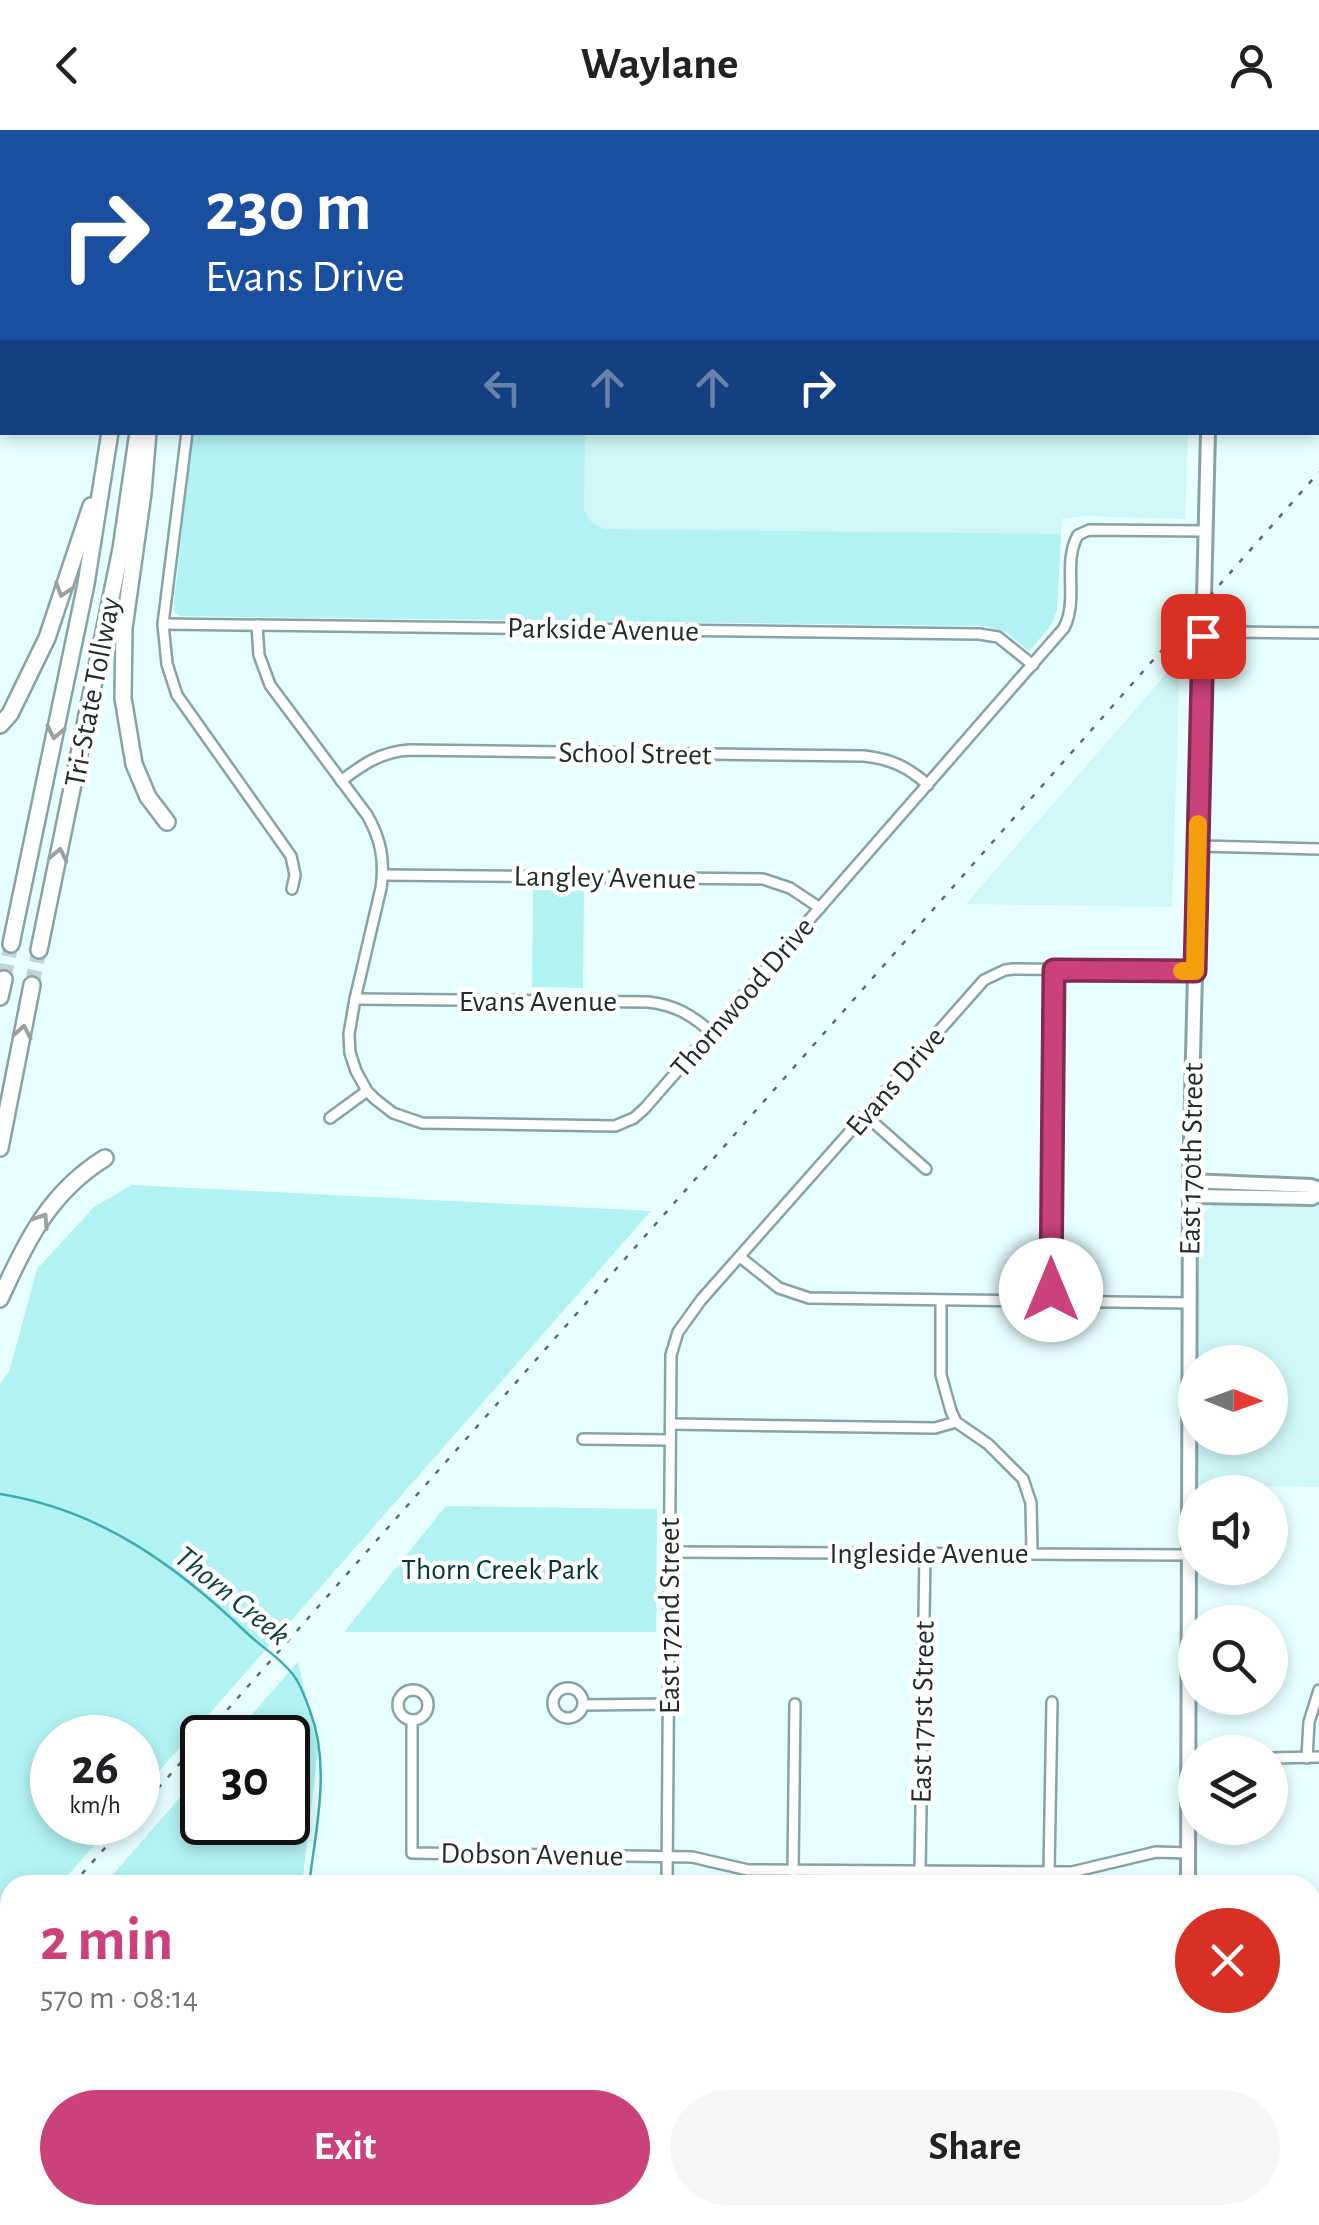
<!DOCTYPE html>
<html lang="en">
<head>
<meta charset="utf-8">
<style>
  :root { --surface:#fff; --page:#f6f6f6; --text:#202124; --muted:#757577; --accent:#ca417c }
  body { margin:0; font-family:"Alegreya Sans",sans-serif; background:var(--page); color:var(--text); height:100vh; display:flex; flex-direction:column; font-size:38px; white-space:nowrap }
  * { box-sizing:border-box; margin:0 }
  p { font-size:32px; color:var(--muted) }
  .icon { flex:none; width:55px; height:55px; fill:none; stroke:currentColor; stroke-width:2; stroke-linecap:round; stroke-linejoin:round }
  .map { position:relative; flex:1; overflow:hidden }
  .side { position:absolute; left:0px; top:1745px; width:1320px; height:350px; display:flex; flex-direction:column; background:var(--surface); border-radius:30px 30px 0 0; box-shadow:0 5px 15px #0003 }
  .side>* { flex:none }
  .banner { position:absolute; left:0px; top:0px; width:1320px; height:305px; box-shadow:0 5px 15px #0003; background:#1a4fa0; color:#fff; overflow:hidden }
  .needle { width:65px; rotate:91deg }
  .buttons { position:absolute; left:1178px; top:1215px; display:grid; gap:20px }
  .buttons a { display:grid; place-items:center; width:110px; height:110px; border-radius:50%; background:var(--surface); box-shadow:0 5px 15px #0003; font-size:50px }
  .speed { position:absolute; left:30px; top:1585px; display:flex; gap:20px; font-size:50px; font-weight:700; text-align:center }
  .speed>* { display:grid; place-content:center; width:130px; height:130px; border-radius:50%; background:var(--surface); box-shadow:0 5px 15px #0003; line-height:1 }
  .speed small { font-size:25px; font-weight:400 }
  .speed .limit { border:5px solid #111; border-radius:15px; background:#fff; color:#111 }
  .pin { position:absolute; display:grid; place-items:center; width:85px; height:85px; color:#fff; margin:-42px; border-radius:20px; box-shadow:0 5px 15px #0006 }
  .me { position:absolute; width:110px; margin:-55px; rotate:0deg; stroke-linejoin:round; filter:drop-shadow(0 0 8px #0008) }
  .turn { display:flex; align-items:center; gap:35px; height:210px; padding:0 40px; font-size:45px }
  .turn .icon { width:130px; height:130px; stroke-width:2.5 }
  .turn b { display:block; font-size:70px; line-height:85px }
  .lanes { display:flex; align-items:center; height:95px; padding:0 40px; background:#0003; justify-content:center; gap:50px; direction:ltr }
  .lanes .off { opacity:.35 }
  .round { display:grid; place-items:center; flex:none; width:105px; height:105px; border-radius:52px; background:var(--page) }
  .headline { display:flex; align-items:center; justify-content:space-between; height:170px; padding:0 40px }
  h1 { font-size:60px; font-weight:700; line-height:75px; color:var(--accent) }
  .primary-button { display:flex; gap:20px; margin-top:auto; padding:20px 40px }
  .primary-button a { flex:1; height:115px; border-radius:60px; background:var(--accent); color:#fff; font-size:40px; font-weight:700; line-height:115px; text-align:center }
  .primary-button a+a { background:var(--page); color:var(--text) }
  header { display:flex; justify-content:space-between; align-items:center; height:130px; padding:0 40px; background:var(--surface); font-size:45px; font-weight:700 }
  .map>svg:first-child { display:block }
  .built { fill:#cff7f8 }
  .green { fill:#b2f2f3 }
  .water { fill:#40acaf }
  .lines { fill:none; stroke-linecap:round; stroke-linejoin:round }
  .stream { stroke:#40acaf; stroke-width:2.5 }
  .highway-tunnel { stroke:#bfd5d5; stroke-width:15; stroke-dasharray:15 8; stroke-linecap:butt }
  .street-casing { stroke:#87a3a3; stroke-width:14 }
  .secondary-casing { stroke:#87a3a3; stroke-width:18 }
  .highway-casing { stroke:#87a3a3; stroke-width:20 }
  .street { stroke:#fff; stroke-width:9 }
  .secondary { stroke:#fff; stroke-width:12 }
  .highway { stroke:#fff; stroke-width:15 }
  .rail { stroke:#5b6a6a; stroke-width:2.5; stroke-dasharray:5 10; stroke-linecap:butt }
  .oneway { stroke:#9ba0a0 }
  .route-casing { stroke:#832a51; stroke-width:25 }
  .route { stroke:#ca417c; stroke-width:18 }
  .slow { stroke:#f59e0b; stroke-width:18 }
  .labels { text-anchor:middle; stroke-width:9; stroke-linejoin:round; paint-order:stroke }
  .street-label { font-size:30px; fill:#212c2c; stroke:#fff }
  .park-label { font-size:30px; fill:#013637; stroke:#fff }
  .water-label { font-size:32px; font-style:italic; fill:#124344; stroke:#fff }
</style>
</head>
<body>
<header><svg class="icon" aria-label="back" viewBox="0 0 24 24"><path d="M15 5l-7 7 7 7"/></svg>Waylane<svg class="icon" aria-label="person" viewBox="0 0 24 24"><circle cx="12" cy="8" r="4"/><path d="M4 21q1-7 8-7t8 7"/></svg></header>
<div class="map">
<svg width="1319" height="2095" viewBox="0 0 1319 2095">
  <rect width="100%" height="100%" fill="#e7ffff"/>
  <g class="built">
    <path d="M226,0H952V2H224Z"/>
    <path d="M193,303H1188L1185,389L1082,386L1062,389L1057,481L1049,498L1029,521L1006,502L985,496L181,486L173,480Z"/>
    <path d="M1180,528L1172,777L966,774Z"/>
    <path d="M1319,1071V1357L1198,1355V1308H1270V1232H1198L1200,1084L1215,1074Z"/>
  </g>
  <g class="green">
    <path d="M226,0H521V2H224Z"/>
    <path d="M518,302L585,305L584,379C588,390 593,395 604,399L1061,404L1057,481L1049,498L1029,521L1006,502L985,496L181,486L175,483L174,475L193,303Z"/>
    <path d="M533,759L584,760L583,858L532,857Z"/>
    <path d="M132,1055L651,1081L138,1665V1608H52V1692L114,1693L59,1755H10V1811L0,1822V1254L9,1242L37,1139L94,1077Z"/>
    <path d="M446,1376L657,1379L656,1502H344Z"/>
    <path d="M298,1532L318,1619L302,1755H104L202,1642V1692H288V1608L232,1607Z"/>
    <path d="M10,1863V2085H144L141,2095H0V1874Z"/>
  </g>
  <path class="water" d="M326,2085H653L654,2095H322Z"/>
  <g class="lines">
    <g class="stream">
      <path d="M0,1364C101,1380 177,1436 249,1505C263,1518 283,1530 294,1546C301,1555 306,1570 310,1581C331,1636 316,1698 309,1755"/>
      <path d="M147,2095L150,2085"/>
    </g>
    <g class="highway-tunnel">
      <path d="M4,849L11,814"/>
      <path d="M32,855L39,820"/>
    </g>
    <defs>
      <g id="street">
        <path d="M15,2V0"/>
        <path d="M215,2L217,0"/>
        <path d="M0,264L2,247"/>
        <path d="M187,302L163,494L167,534L177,565L291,726L295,745L292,759"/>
        <path d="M163,494L979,504L998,507L1033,535"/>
        <path d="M257,495L259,525L270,555L367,685C381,709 385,731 381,758L355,869L349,904L350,923L356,941L367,961L375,969L393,983L422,993L615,996L634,988L645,978L1064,498C1079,469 1062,433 1078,405L1089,400L1206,401"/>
        <path d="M1203,506L1233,502L1319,503"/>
        <path d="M341,651C363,634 381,622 409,620L864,626C891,629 908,637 928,655"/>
        <path d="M1198,716L1319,719"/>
        <path d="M383,745L763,749L790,758L820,778"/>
        <path d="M355,869L648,872C675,875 692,885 711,902"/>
        <path d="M865,985L926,1039"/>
        <path d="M330,988L367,961"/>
        <path d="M740,1127L779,1158L809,1168L1189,1173"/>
        <path d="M941,1171V1245L951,1281L956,1292L988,1314L1023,1349L1031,1373L1032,1423"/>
        <path d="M1050,1171L1054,840"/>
        <path d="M671,1294L935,1298L956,1292"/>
        <path d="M583,1309L670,1310"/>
        <path d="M669,1422L1189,1425"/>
        <circle cx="568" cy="1573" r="15"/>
        <circle cx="413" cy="1575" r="15"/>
        <path d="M583,1575L669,1574"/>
        <path d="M412,1590V1723L692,1727L748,1740L1072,1742L1156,1722L1188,1723"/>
        <path d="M1270,1628L1319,1627"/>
        <path d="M1307,1628L1309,1592L1319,1560"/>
        <path d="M793,1741L795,1574"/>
        <path d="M920,1742L925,1423"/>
        <path d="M1049,1742L1052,1572"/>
        <path d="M667,1755L671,1225L678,1202L701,1170L984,850L1005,840L1013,839L1195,841"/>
        <path d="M1310,1883H1319"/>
        <path d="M251,2095L256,2085"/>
        <path d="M719,2095V2085"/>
      </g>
      <g id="secondary">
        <path d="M1215,0V2"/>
        <path d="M1190,1051L1311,1056L1319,1059"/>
        <path d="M1190,1066L1312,1068L1319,1064"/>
        <path d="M1188,1755L1190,1051L1208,302"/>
        <path d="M1188,2095V2085"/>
      </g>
      <g id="highway">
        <path d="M132,2V0"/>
        <path d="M159,2V0"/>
        <path d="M148,302L143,363L124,498L123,568L134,634L148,667L167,692"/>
        <path d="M0,595L10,584L47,508L91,376"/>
        <path d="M11,814L86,454L110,302"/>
        <path d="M39,820L121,419L138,302"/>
        <path d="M0,867L4,849"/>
        <path d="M0,1018L32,855"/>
        <path d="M0,1169C26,1111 50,1062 105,1028"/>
      </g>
    </defs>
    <use href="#street" class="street-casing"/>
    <use href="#secondary" class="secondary-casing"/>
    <use href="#highway" class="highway-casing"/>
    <use href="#street" class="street"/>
    <use href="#secondary" class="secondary"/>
    <use href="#highway" class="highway"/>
    <g class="rail">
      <path d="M138,1681L1319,342"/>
      <path d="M72,1755L128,1692"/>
      <path d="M0,1845L10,1834"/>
    </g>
  </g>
  <defs><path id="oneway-chevron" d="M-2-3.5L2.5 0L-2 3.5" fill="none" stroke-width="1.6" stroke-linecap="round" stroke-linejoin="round" transform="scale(2.5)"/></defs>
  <g class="oneway">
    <use href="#oneway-chevron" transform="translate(63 460) rotate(108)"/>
    <use href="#oneway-chevron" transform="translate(55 602) rotate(102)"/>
    <use href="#oneway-chevron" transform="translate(59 725) rotate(-78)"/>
    <use href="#oneway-chevron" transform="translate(23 902) rotate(-79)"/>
    <use href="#oneway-chevron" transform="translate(42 1090) rotate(-57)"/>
  </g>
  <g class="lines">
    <defs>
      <path id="route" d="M1051,1160L1054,840L1195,841L1203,506"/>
    </defs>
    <use href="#route" class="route-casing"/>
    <use href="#route" class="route"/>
    <path class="slow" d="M1182,841H1195L1198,694"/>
  </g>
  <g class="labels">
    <g class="street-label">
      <text transform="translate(603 499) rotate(1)" y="10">Parkside Avenue</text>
      <text transform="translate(92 562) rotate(-79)" y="10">Tri-State Tollway</text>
      <text transform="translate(635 623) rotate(1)" y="10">School Street</text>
      <text transform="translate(605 747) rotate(1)" y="10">Langley Avenue</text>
      <text transform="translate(742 867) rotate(-49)" y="10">Thornwood Drive</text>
      <text x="538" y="881">Evans Avenue</text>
      <text transform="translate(895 951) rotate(-49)" y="10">Evans Drive</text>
      <text transform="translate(1191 1029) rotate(-89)" y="10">East 170th Street</text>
      <text x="929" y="1433">Ingleside Avenue</text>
      <text transform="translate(669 1486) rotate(-90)" y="10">East 172nd Street</text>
      <text transform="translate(922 1582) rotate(-89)" y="10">East 171st Street</text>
      <text transform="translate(532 1724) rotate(1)" y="10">Dobson Avenue</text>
    </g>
    <g class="park-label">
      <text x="500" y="1449">Thorn Creek Park</text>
    </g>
    <g class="water-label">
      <text transform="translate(233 1465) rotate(39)" y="11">Thorn Creek</text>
    </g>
  </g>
</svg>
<div class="buttons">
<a><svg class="needle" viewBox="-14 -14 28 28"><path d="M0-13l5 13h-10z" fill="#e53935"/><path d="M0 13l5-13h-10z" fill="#757577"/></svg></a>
<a><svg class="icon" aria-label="sound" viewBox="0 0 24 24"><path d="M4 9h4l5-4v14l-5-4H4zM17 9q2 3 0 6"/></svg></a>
<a><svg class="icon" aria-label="search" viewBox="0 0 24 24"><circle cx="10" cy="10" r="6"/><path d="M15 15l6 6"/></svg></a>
<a><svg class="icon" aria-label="layers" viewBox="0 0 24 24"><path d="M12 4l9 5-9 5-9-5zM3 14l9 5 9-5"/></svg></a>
</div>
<div class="speed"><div>26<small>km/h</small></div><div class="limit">30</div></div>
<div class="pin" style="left:1203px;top:506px;background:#d93025"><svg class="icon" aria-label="arrive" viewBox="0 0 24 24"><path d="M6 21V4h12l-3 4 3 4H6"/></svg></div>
<svg class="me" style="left:1051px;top:1160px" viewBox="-20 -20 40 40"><circle r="19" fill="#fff"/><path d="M0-13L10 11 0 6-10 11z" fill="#ca417c"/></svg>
<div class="banner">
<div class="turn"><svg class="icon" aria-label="right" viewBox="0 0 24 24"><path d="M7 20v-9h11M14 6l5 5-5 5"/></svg><div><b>230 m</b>Evans Drive</div></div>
<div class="lanes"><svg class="icon off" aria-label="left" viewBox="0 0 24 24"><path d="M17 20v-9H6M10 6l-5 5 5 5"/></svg><svg class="icon off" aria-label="ahead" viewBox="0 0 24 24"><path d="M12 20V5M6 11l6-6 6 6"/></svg><svg class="icon off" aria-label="ahead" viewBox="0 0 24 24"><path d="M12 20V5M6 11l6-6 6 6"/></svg><svg class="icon" aria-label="right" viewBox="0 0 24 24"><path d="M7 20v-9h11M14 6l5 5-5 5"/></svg></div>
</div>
<section class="side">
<div class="headline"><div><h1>2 min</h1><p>570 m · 08:14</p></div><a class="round" style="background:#d93025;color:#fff"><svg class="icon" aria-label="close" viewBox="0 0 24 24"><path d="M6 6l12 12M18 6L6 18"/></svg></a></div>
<div class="primary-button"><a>Exit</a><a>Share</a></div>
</section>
</div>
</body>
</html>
